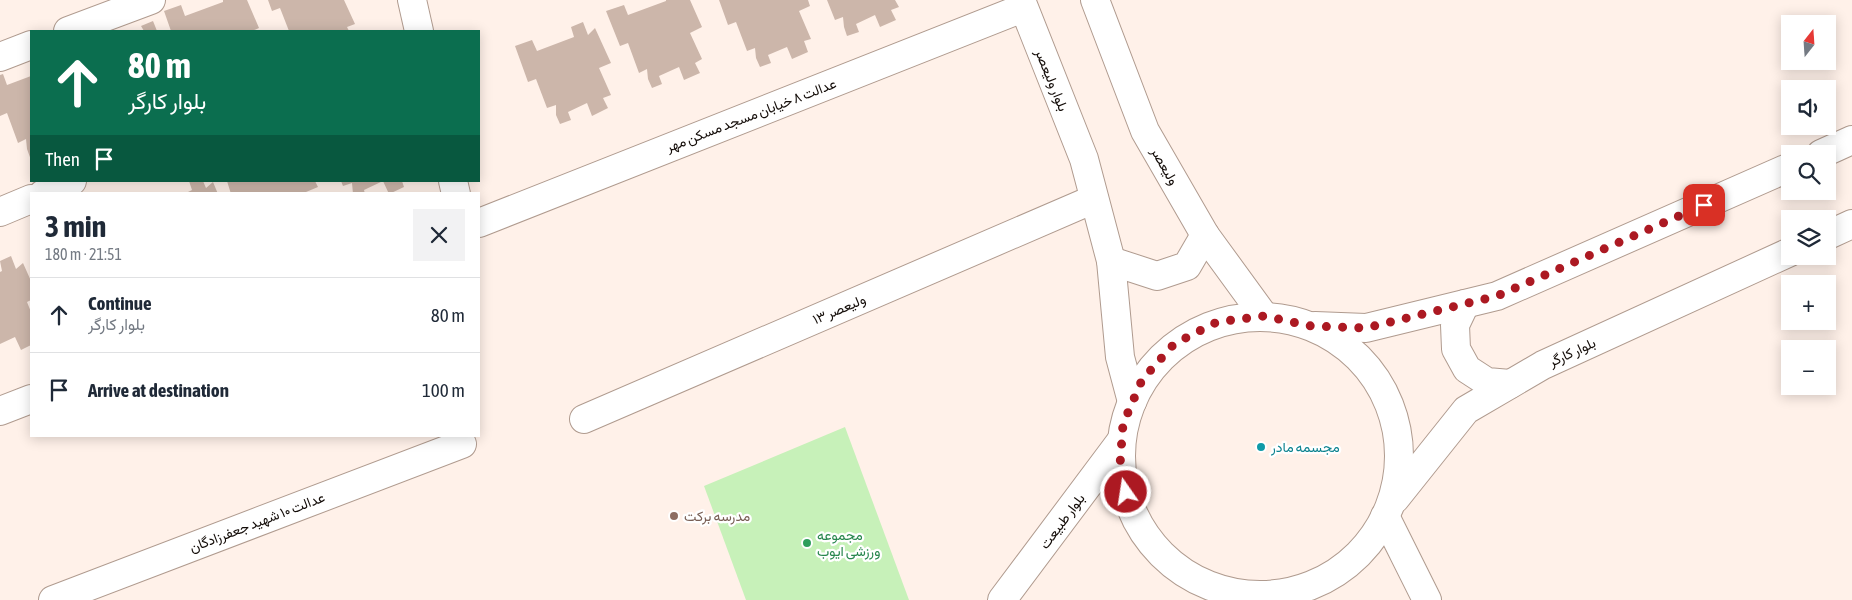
<!DOCTYPE html>
<html lang="en">
<head>
<meta charset="utf-8">
<style>
  :root { --surface:#fff; --page:#f2f2f3; --text:#1f2937; --muted:#747a83; --line:#e0e1e3 }
  body { margin:0; font-family:"Asap Condensed",Vazirmatn,sans-serif; background:var(--page); color:var(--text); height:100vh; display:flex; flex-direction:column; font-size:19px; white-space:nowrap }
  * { box-sizing:border-box; margin:0 }
  p { font-size:16px; color:var(--muted) }
  .icon { flex:none; width:28px; height:28px; fill:none; stroke:currentColor; stroke-width:2; stroke-linecap:round; stroke-linejoin:round }
  .map { position:relative; flex:1; overflow:hidden }
  .side { position:absolute; left:30px; top:192px; width:450px; height:245px; display:flex; flex-direction:column; background:var(--surface); border-radius:0px; box-shadow:0 2px 12px #0003 }
  .side>* { flex:none }
  .guide { position:absolute; left:30px; top:30px; width:450px; height:152px; border-radius:0px; box-shadow:0 2px 12px #0003; background:#0b6e4f; color:#fff; overflow:hidden }
  .needle { width:32px; rotate:17deg }
  .tools { position:absolute; left:1781px; top:15px; display:grid; gap:10px }
  .tools a { display:grid; place-items:center; width:55px; height:55px; border-radius:0px; background:var(--surface); box-shadow:0 2px 12px #0003; font-size:25px }
  .pin { position:absolute; display:grid; place-items:center; width:42px; height:42px; color:#fff; margin:-21px; border-radius:10px; box-shadow:0 2px 8px #0006 }
  .me { position:absolute; width:55px; margin:-28px; rotate:347deg; stroke-linejoin:round; filter:drop-shadow(0 0 4px #0008) }
  .turn { display:flex; align-items:center; gap:18px; height:105px; padding:0 15px; font-size:22px }
  .turn .icon { width:65px; height:65px; stroke-width:2.5 }
  .turn b { display:block; font-size:35px; line-height:42px }
  .then { display:flex; align-items:center; height:48px; padding:0 15px; background:#0003; gap:10px; font-size:19px }
  .round { display:grid; place-items:center; flex:none; width:52px; height:52px; border-radius:0px; background:var(--page) }
  .summary { display:flex; align-items:center; justify-content:space-between; height:85px; padding:0 15px }
  h1 { font-size:30px; font-weight:700; line-height:38px }
  ul { padding:0; list-style:none }
  li { display:flex; align-items:center; gap:15px; height:75px; padding:0 15px; border-top:1px solid var(--line) }
  li div { flex:1 }
  li b { display:block; font-size:19px }
  li em { font-style:normal }
  .map>svg:first-child { display:block }
  .green { fill:#c7f1b9 }
  .building { fill:#ccb6aa }
  .lines { fill:none; stroke-linecap:round; stroke-linejoin:round }
  .minor-casing { stroke:#b09b8f; stroke-width:30 }
  .major-casing { stroke:#b09b8f; stroke-width:30 }
  .minor { stroke:#fff; stroke-width:28 }
  .major { stroke:#fff; stroke-width:28 }
  .route { stroke:#ac1922; stroke-width:9; stroke-dasharray:0 16.2 }
  .culture-dot { fill:#0f9aa8; stroke:#fff; stroke-width:2 }
  .education-dot { fill:#8d6e63; stroke:#fff; stroke-width:2 }
  .leisure-dot { fill:#2e9e5b; stroke:#fff; stroke-width:2 }
  .labels { text-anchor:middle; stroke-width:4.5; stroke-linejoin:round; paint-order:stroke }
  .street-label { font-size:14px; fill:#130c08; stroke:#fff }
  .culture-label { font-size:14px; fill:#0d838f; stroke:#fff; text-anchor:start }
  .education-label { font-size:14px; fill:#785e54; stroke:#fff; text-anchor:start }
  .leisure-label { font-size:14px; fill:#27864d; stroke:#fff; text-anchor:start }
</style>
</head>
<body>
<div class="map">
<svg width="1852" height="600" viewBox="0 0 1852 600">
  <rect width="100%" height="100%" fill="#fff1e9"/>
  <path class="green" d="M845,427L909,600H746L704,486Z"/>
  <g class="building">
    <path d="M223,0H247L259,28L252,31H171L164,11L181,5L185,16L223,2Z"/>
    <path d="M268,0H344L355,24L347,27L349,31H289L280,8L272,11Z"/>
    <path d="M666,0H690L702,27L690,33L702,59L695,63L700,73L684,80L679,67L659,76L662,84L652,88L648,79L647,69L639,73L628,43L620,46L606,11L624,5L628,15L666,1Z"/>
    <path d="M719,0H808L810,6L799,11L811,39L804,41L808,52L792,59L787,47L768,55L771,63L760,67L756,58L755,48L747,51L736,22L728,25Z"/>
    <path d="M827,0H895L899,7L891,10L896,20L880,27L875,15L856,24L859,32L847,36L844,27L843,17L835,20Z"/>
    <path d="M153,21L157,31H144L141,26Z"/>
    <path d="M583,22L588,35L595,28L611,63L599,68L611,95L603,98L608,108L592,116L587,103L568,112L571,120L560,124L556,115V105L547,108L536,79L528,82L515,46L532,40L537,51L574,37L571,27Z"/>
    <path d="M3,74L7,85L31,76V160L27,149L26,139L18,143L7,113L0,116V75Z"/>
    <path d="M189,181H203L206,188L213,182L218,194H184L192,190Z"/>
    <path d="M227,181H315L318,187L306,192L307,194H231Z"/>
    <path d="M341,181H402L404,187L389,194L383,181L364,190L365,194H353L352,183L343,186Z"/>
    <path d="M11,256L16,269L23,263L31,281V300L27,302L31,312V345L21,350L15,337L0,344V272L2,271L0,261Z"/>
  </g>
  <g class="lines">
    <defs>
      <g id="minor">
        <path d="M412,0L419,31"/>
        <path d="M68,31L151,0"/>
        <path d="M0,57L31,45"/>
        <path d="M453,181L456,194"/>
        <path d="M43,194L72,181"/>
        <path d="M0,212L31,199"/>
        <path d="M479,223L1023,8"/>
        <path d="M0,411L31,399"/>
        <path d="M584,419L1094,199"/>
        <path d="M1385,516L1427,600"/>
        <path d="M1259,596L1271,600"/>
        <path d="M53,600L462,444"/>
      </g>
      <g id="major">
        <path d="M1021,0L1084,159L1111,261L1120,357L1132,402"/>
        <path d="M1095,0L1145,131L1205,235L1264,316"/>
        <path d="M1821,154L1852,140"/>
        <path d="M1828,235L1852,224"/>
        <path d="M1111,261L1157,276L1187,266L1205,235"/>
        <path d="M1465,304L1455,325L1456,349L1467,369L1487,382L1510,384"/>
        <circle cx="1260" cy="456" r="139"/>
        <path d="M1315,326L1366,328L1497,296L1790,167"/>
        <path d="M1395,499L1466,410L1543,365L1790,252"/>
        <path d="M1002,600L1121,441"/>
      </g>
    </defs>
    <use href="#minor" class="minor-casing"/>
    <use href="#major" class="major-casing"/>
    <use href="#minor" class="minor"/>
    <use href="#major" class="major"/>
  </g>
  <g class="lines">
    <path class="route" d="M1126,492L1120,465L1123,424L1142,380L1174,344L1217,322L1264,316L1311,326L1366,328L1497,296L1704,205"/>
  </g>
  <circle class="culture-dot" cx="1261" cy="447" r="5"/>
  <circle class="education-dot" cx="674" cy="516" r="5"/>
  <circle class="leisure-dot" cx="807" cy="543" r="5"/>
  <g class="labels">
    <g class="street-label">
      <text transform="translate(1052 80) rotate(68)" y="5">بلوار ولیعصر</text>
      <text transform="translate(751 115) rotate(-21)" y="5">عدالت ۸ خیابان مسجد مسکن مهر</text>
      <text transform="translate(1165 166) rotate(60)" y="5">ولیعصر</text>
      <text transform="translate(839 309) rotate(-23)" y="5">ولیعصر ۱۳</text>
      <text transform="translate(1572 352) rotate(-25)" y="5">بلوار کارگر</text>
      <text transform="translate(1062 521) rotate(-53)" y="5">بلوار طبیعت</text>
      <text transform="translate(257 522) rotate(-21)" y="5">عدالت ۱۰ شهید جعفرزادگان</text>
    </g>
    <g class="culture-label">
      <text x="1271" y="452">مجسمه مادر</text>
    </g>
    <g class="education-label">
      <text x="684" y="521">مدرسه برکت</text>
    </g>
    <g class="leisure-label">
      <text x="817" y="540">مجموعه<tspan x="817" dy="16">ورزشی ایوب</tspan></text>
    </g>
  </g>
</svg>
<div class="tools">
<a><svg class="needle" viewBox="-14 -14 28 28"><path d="M0-13l5 13h-10z" fill="#e53935"/><path d="M0 13l5-13h-10z" fill="#747a83"/></svg></a>
<a><svg class="icon" aria-label="sound" viewBox="0 0 24 24"><path d="M4 9h4l5-4v14l-5-4H4zM17 9q2 3 0 6"/></svg></a>
<a><svg class="icon" aria-label="search" viewBox="0 0 24 24"><circle cx="10" cy="10" r="6"/><path d="M15 15l6 6"/></svg></a>
<a><svg class="icon" aria-label="layers" viewBox="0 0 24 24"><path d="M12 4l9 5-9 5-9-5zM3 14l9 5 9-5"/></svg></a>
<a>+</a>
<a>−</a>
</div>
<div class="pin" style="left:1704px;top:205px;background:#d93025"><svg class="icon" aria-label="arrive" viewBox="0 0 24 24"><path d="M6 21V4h12l-3 4 3 4H6"/></svg></div>
<svg class="me" style="left:1126px;top:492px" viewBox="-20 -20 40 40"><circle r="17" fill="#ac1922" stroke="#fff" stroke-width="3"/><path d="M0-11L8 9 0 5-8 9z" fill="#fff"/></svg>
<div class="guide">
<div class="turn"><svg class="icon" aria-label="ahead" viewBox="0 0 24 24"><path d="M12 20V5M6 11l6-6 6 6"/></svg><div><b>80 m</b>بلوار کارگر</div></div>
<div class="then">Then<svg class="icon" aria-label="arrive" viewBox="0 0 24 24"><path d="M6 21V4h12l-3 4 3 4H6"/></svg></div>
</div>
<section class="side">
<div class="summary"><div><h1>3 min</h1><p>180 m · 21:51</p></div><a class="round"><svg class="icon" aria-label="close" viewBox="0 0 24 24"><path d="M6 6l12 12M18 6L6 18"/></svg></a></div>
<ul>
<li><svg class="icon" aria-label="ahead" viewBox="0 0 24 24"><path d="M12 20V5M6 11l6-6 6 6"/></svg><div><b>Continue</b><p>بلوار کارگر</p></div><em>80 m</em></li>
<li><svg class="icon" aria-label="arrive" viewBox="0 0 24 24"><path d="M6 21V4h12l-3 4 3 4H6"/></svg><div><b>Arrive at destination</b></div><em>100 m</em></li>
</ul>
</section>
</div>
</body>
</html>
